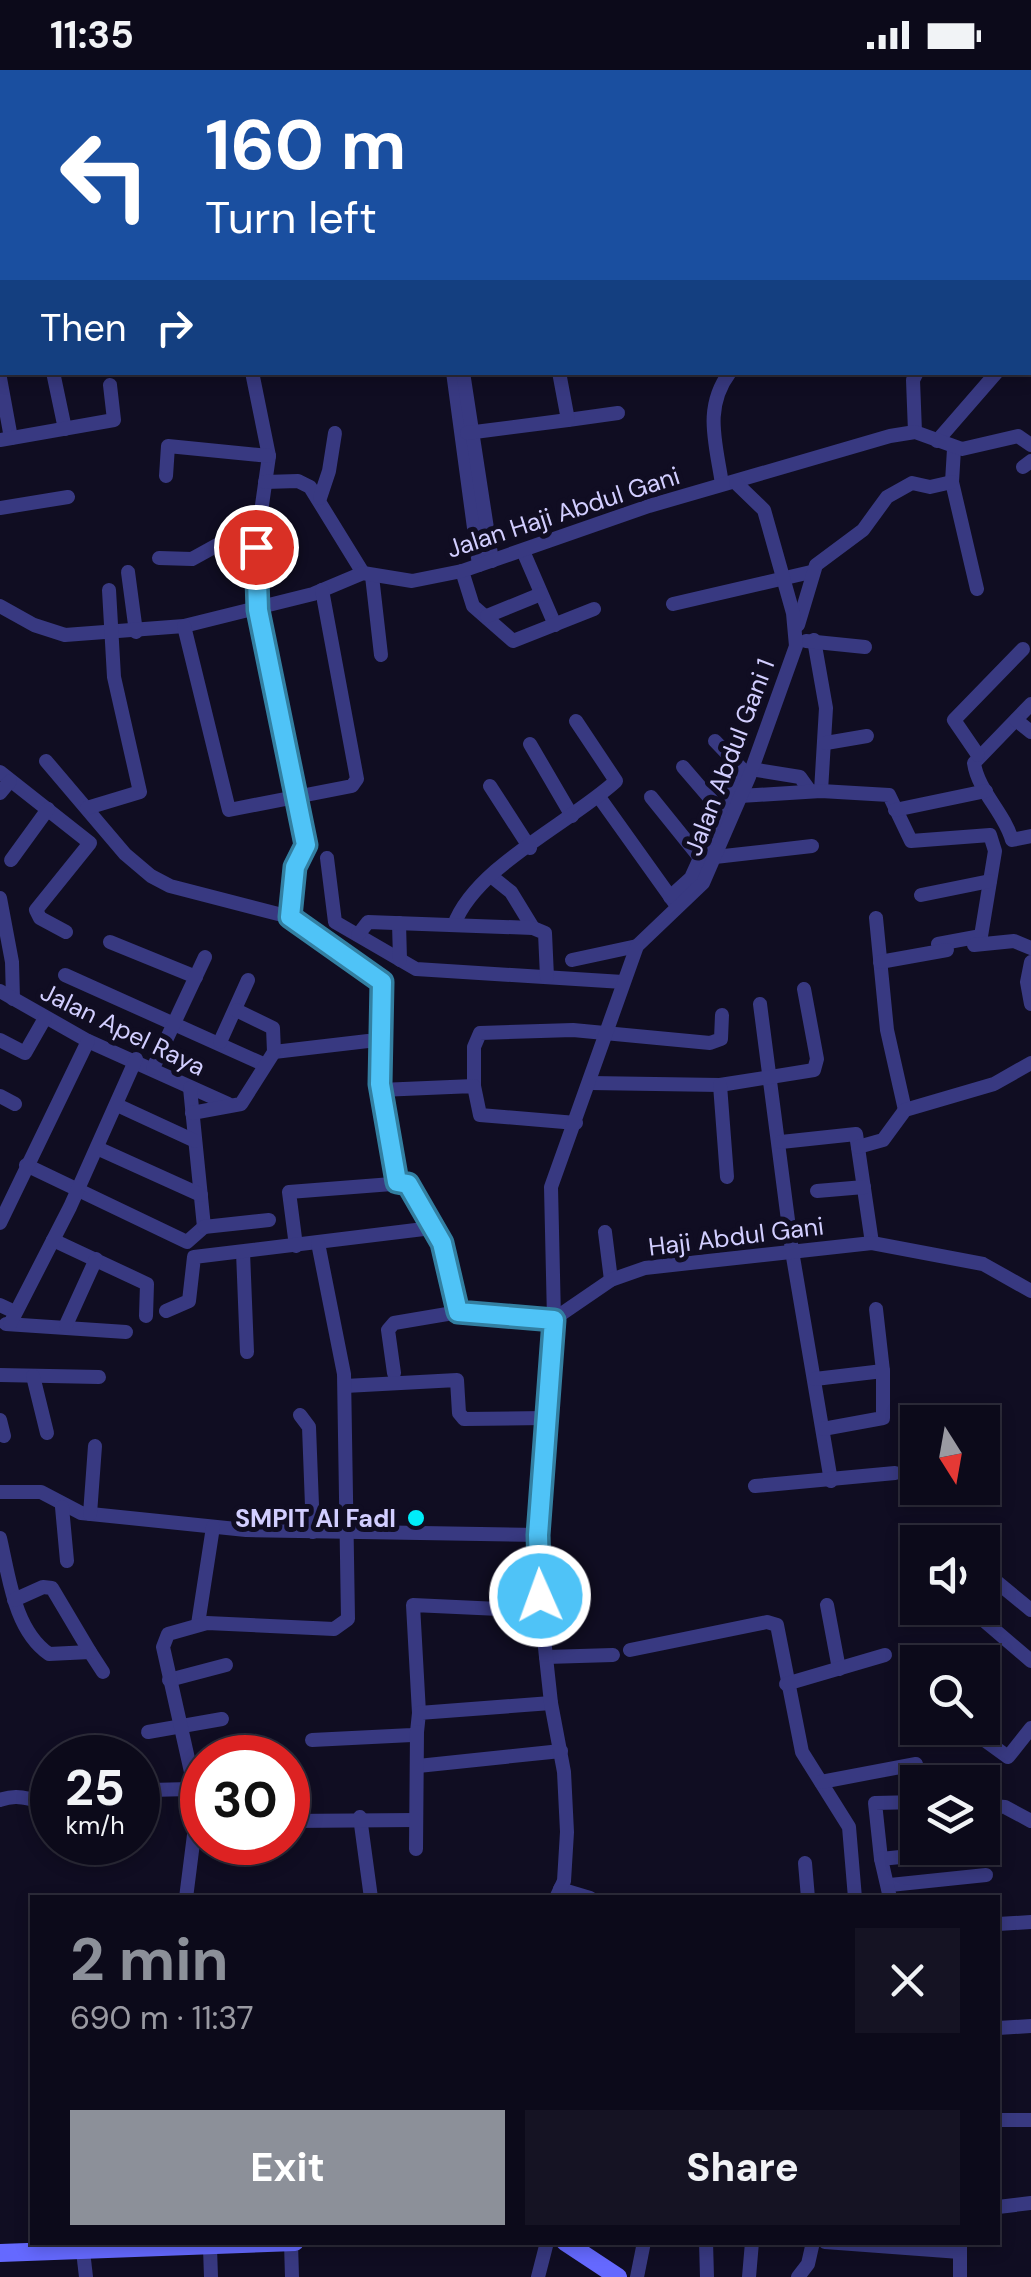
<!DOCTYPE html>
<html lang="en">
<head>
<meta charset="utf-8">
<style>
  :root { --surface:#0c0a1a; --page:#151323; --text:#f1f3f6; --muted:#9a9aa2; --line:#2c2b39; --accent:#8c9099 }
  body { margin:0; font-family:"DM Sans",sans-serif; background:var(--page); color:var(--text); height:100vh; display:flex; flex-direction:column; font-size:38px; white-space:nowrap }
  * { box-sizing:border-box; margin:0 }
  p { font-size:32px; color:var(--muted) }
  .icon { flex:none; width:55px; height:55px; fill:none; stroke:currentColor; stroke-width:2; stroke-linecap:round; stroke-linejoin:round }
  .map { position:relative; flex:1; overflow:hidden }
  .drawer { position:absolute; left:30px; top:1825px; width:970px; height:350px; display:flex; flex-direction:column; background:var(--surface); border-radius:0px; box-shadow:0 5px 15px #0003,0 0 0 2px var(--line) }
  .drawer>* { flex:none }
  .guide { position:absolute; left:0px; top:0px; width:1032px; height:305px; box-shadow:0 5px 15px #0003,0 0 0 2px var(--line); background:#1a4fa0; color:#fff; overflow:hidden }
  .needle { width:65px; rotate:169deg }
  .fabs { position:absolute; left:900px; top:1335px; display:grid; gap:20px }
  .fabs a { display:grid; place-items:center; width:100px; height:100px; border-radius:0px; background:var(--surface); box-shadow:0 5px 15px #0003,0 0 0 2px var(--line); font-size:50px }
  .speed { position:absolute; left:30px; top:1665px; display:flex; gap:20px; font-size:50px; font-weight:700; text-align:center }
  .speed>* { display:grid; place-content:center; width:130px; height:130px; border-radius:50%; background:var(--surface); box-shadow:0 5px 15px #0003,0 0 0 2px var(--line); line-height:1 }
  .speed small { font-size:25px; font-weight:400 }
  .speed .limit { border:15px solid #d22; background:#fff; color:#111 }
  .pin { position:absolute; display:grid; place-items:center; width:85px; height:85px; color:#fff; margin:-42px; border:5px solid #fff; border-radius:50%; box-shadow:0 2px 10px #0007 }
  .me { position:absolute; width:110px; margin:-55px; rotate:358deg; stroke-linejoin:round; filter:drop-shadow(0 0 8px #0008) }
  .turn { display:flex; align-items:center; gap:35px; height:210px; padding:0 40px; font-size:45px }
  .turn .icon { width:130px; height:130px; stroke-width:2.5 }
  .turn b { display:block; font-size:70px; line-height:85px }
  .then { display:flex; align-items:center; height:95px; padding:0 40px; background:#0003; gap:20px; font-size:38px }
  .round { display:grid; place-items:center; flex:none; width:105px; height:105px; border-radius:0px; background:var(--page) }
  .overview { display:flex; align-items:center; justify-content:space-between; height:170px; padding:0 40px }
  h1 { font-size:60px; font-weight:700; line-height:75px; color:var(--accent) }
  .action { display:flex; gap:20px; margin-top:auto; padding:20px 40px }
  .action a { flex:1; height:115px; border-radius:0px; background:var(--accent); color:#fff; font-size:40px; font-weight:700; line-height:115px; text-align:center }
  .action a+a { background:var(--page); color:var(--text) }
  .status { display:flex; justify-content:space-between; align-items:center; height:70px; padding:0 50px; background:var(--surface); direction:ltr }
  .status svg { height:28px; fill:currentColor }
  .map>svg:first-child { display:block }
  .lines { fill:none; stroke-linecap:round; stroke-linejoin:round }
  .street { stroke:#383981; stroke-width:14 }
  .secondary { stroke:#6569ff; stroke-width:18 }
  .route-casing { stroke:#337fa1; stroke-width:25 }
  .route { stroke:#4fc3f7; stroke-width:18 }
  .poi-dot { fill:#00edf9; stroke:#100d22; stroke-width:4 }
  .labels { text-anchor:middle; stroke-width:10; stroke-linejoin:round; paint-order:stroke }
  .street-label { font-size:25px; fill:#d2ceff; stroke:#100d22 }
  .poi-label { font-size:25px; font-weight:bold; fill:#d2ceff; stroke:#100d22; text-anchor:end }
</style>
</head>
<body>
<div class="status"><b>11:35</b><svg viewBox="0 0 49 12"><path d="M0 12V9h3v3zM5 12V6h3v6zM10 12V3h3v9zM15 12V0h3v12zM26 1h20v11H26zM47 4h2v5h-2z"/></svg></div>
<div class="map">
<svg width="1031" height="2207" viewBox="0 0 1031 2207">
  <rect width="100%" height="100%" fill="#100d22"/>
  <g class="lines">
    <g class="street">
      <path d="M16,0V2"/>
      <path d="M411,0V2"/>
      <path d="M525,0L526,2"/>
      <path d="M560,0V2"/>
      <path d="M747,0L751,2"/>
      <path d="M214,2L215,0"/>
      <path d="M837,2L839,0"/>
      <path d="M1030,38H1031"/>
      <path d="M0,50H2"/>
      <path d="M0,87L2,79"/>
      <path d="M1030,220H1031"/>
      <path d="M1030,259L1031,258"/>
      <path d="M0,261L2,262"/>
      <path d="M53,302L65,359"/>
      <path d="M252,302L269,386L256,477L257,540L305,775L295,797L290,847"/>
      <path d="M453,302L479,495"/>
      <path d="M463,302L492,491"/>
      <path d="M0,308L11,368"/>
      <path d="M568,350L618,343"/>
      <path d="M915,362L913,310L917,302"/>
      <path d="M467,363L568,350L559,302"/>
      <path d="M0,370L114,350L110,315"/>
      <path d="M937,371L997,302"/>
      <path d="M954,379L952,412L977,519"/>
      <path d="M1023,397L1031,391"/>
      <path d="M166,406L168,376L269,386"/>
      <path d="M265,412L298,411L310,417L363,503"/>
      <path d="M722,414C716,373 703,338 730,302"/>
      <path d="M320,428L329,401L335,363"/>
      <path d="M0,438L68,427"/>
      <path d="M523,481L555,555"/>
      <path d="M159,488L192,489L259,452"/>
      <path d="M462,501L473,536L513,571L594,539"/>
      <path d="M128,502L136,562"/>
      <path d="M372,506L381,585"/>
      <path d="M673,534L811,502"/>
      <path d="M0,536L34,555L65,565L184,556L313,524L363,503L412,511L462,501L649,436L890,366L915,362L962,379L1018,366L1031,375"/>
      <path d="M487,546L541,524"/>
      <path d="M798,555L816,495L863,460L887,427L912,413L930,417L952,412"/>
      <path d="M184,556L229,740L352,716L357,709L322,520"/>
      <path d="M814,570L826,638L821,721"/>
      <path d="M806,571L865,577"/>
      <path d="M1031,634L974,693C978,721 1004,742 1012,770L1031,766"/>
      <path d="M1016,650L1031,662"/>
      <path d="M826,673L867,666"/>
      <path d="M530,674L572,746"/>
      <path d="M978,685L954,650L1023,579"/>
      <path d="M46,691L125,784L151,806L170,816L290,847L380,909V1013L397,1112"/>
      <path d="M683,697L720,740"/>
      <path d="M751,699L800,707L810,721"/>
      <path d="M0,702L90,773L36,840L40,848L66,862"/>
      <path d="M490,716L530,778"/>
      <path d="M0,723L10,711"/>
      <path d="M740,726L821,721L889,725L911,771L990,765L995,781L981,866L938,874"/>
      <path d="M599,727L674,832"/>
      <path d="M651,727L701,789"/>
      <path d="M87,738L140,722L114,607L109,520"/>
      <path d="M895,740L986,721"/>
      <path d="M715,787L812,776"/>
      <path d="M327,788L335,852L416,899L623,912"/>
      <path d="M11,790L48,739"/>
      <path d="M491,806L511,822L533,858"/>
      <path d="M921,825L990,811"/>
      <path d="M670,827L691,808L741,698L715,671"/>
      <path d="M0,828L12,892L13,929"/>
      <path d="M876,848L887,960L905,1040"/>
      <path d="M399,853L400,890"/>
      <path d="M454,855C475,797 570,753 616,711L576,651"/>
      <path d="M358,865L368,852L533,858L545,863L547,907"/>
      <path d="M110,872L196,907"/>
      <path d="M974,875L1014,871L1031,878"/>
      <path d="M572,890L637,876"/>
      <path d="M880,892L947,880"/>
      <path d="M1031,892L1027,912L1031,934"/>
      <path d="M65,905L263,994"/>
      <path d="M0,921L88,971L228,1034"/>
      <path d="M760,934L792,1181L831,1411"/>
      <path d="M0,970L25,983L45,948"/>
      <path d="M220,972L248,910"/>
      <path d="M274,982L368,971"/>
      <path d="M153,998L205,887"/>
      <path d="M590,1013L720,1015L814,1000L817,989L804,919"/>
      <path d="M720,1015L727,1107"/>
      <path d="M474,1016V977L480,963L573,960L710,973L721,969L722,945"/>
      <path d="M190,1018L204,1157"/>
      <path d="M380,1020L474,1016L480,1045L576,1053"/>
      <path d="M0,1026L15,1034"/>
      <path d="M117,1035L195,1071"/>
      <path d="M192,1043L241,1034L274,982L273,958L236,940"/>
      <path d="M781,1072L856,1064L872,1173"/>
      <path d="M858,1077L883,1070L905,1040L994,1014L1031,993"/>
      <path d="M97,1078L201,1125"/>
      <path d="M26,1095L187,1172L204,1157"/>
      <path d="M817,1121L864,1117"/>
      <path d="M0,1153L88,971"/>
      <path d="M204,1157L269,1150"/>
      <path d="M605,1162L611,1210"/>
      <path d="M53,1170L147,1214L146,1246"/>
      <path d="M296,1176L289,1122L405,1113L443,1173L459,1242"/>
      <path d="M243,1182L247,1282"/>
      <path d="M0,1235L15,1242"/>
      <path d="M166,1241L189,1231L194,1187L432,1158"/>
      <path d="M554,1249L611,1210L645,1198L872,1173L983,1194L1031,1221"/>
      <path d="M6,1254L126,1262"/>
      <path d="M10,1254L70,1137L136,989"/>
      <path d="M66,1255L96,1189"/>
      <path d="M394,1303L388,1260L394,1253L459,1242L554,1249"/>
      <path d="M0,1305L99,1307"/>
      <path d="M33,1306L47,1363"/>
      <path d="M815,1309L883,1301"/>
      <path d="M345,1316L457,1310L459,1343L464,1349L545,1348"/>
      <path d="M300,1345L309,1357L313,1462"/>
      <path d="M0,1350L4,1366"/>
      <path d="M823,1359L883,1348V1301L876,1239"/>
      <path d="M755,1416L895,1403"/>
      <path d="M0,1422H41L81,1443L246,1460L538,1465"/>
      <path d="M62,1437L67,1491"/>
      <path d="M90,1444L95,1376"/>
      <path d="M0,1468C9,1506 14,1560 49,1584L90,1582L103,1602"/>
      <path d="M992,1508L1031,1540"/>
      <path d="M14,1530L43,1517L52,1518L90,1582"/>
      <path d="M827,1535L839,1599"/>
      <path d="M975,1543L1031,1591"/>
      <path d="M198,1554L213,1457"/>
      <path d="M630,1580L767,1552L777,1555L802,1682L849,1757L855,1828"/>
      <path d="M546,1587L613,1585"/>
      <path d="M169,1610L226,1595"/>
      <path d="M786,1614L885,1585"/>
      <path d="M419,1643L413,1535L541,1541"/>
      <path d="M968,1658L1008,1687L1031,1658"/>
      <path d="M148,1662L222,1649"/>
      <path d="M312,1670L412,1665L417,1662L419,1643L551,1633"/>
      <path d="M418,1696L561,1681"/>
      <path d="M821,1712L916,1694"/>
      <path d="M138,1715L150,1720L190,1719L195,1757L186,1828"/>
      <path d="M190,1719L191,1702L163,1577L168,1564L207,1553L334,1559L348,1549L344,1304L318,1173"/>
      <path d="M0,1730C23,1721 34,1735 52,1729"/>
      <path d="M982,1735L1005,1737L1031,1751"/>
      <path d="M360,1747L371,1828"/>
      <path d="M288,1751L416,1750"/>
      <path d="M416,1779L417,1662"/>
      <path d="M881,1789L875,1733L918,1732"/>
      <path d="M805,1793L808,1828"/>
      <path d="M890,1815L986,1805"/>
      <path d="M560,1819L590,1828"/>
      <path d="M556,1828L564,1811L567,1762L564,1702L551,1633L541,1541L538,1465L554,1249L551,1117L637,876L703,813L749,707L796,576L793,543L764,440L736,413"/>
      <path d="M890,1828L881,1789L929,1784"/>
      <path d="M998,1854L1031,1852"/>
      <path d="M998,1958L1031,1956"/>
      <path d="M998,2050H1031"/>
      <path d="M998,2137L1031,2133"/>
      <path d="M706,2172L707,2207"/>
      <path d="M825,2172L960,2182"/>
      <path d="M291,2173L292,2207"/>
      <path d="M210,2178L211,2207"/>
      <path d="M83,2181L86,2207"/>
      <path d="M538,2207L547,2172"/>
      <path d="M637,2207L644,2172"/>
      <path d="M749,2207L752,2172"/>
      <path d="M798,2207L808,2194L813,2172"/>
      <path d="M960,2207V2173"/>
    </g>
    <g class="secondary">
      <path d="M565,2172L618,2207"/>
      <path d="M0,2183L295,2172"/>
    </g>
  </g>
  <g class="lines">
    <defs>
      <path id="route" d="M256,477L258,540L306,775L295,797L290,847L382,912L380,1014L397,1112L408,1114L442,1173L458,1242L554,1250L538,1465L540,1526"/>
    </defs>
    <use href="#route" class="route-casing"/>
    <use href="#route" class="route"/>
  </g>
  <circle class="poi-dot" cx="416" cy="1448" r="10"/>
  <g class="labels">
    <g class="street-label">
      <text transform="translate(563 442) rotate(-18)" y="9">Jalan Haji Abdul Gani</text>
      <text transform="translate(729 687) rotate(-69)" y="9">Jalan Abdul Gani 1</text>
      <text transform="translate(123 959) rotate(26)" y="9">Jalan Apel Raya</text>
      <text transform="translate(736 1166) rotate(-7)" y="9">Haji Abdul Gani</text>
    </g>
    <g class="poi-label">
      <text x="396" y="1457">SMPIT Al Fadl</text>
    </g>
  </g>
</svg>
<div class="fabs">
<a><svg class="needle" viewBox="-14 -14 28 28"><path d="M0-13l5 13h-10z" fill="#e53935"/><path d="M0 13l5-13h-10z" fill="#9a9aa2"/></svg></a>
<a><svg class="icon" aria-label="sound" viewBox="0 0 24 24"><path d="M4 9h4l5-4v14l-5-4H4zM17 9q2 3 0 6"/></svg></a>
<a><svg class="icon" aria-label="search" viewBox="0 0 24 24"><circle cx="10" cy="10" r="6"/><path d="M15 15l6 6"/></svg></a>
<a><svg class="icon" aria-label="layers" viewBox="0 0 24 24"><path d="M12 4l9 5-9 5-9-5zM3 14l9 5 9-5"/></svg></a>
</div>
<div class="speed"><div>25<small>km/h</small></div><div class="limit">30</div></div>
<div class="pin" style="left:256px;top:477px;background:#d93025"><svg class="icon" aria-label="arrive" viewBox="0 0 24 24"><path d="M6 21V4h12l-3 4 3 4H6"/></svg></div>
<svg class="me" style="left:540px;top:1526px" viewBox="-20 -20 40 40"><circle r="17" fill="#4fc3f7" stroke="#fff" stroke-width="3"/><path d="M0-11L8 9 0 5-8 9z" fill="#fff"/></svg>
<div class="guide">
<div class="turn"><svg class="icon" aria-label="left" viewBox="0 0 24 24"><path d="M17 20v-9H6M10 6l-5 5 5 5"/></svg><div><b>160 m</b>Turn left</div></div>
<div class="then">Then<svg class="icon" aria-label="right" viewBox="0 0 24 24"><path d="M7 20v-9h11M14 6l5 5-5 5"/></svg></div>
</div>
<section class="drawer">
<div class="overview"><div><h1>2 min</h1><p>690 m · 11:37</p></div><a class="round"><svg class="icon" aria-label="close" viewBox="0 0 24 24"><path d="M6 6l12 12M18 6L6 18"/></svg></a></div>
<div class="action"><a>Exit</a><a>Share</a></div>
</section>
</div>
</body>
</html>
